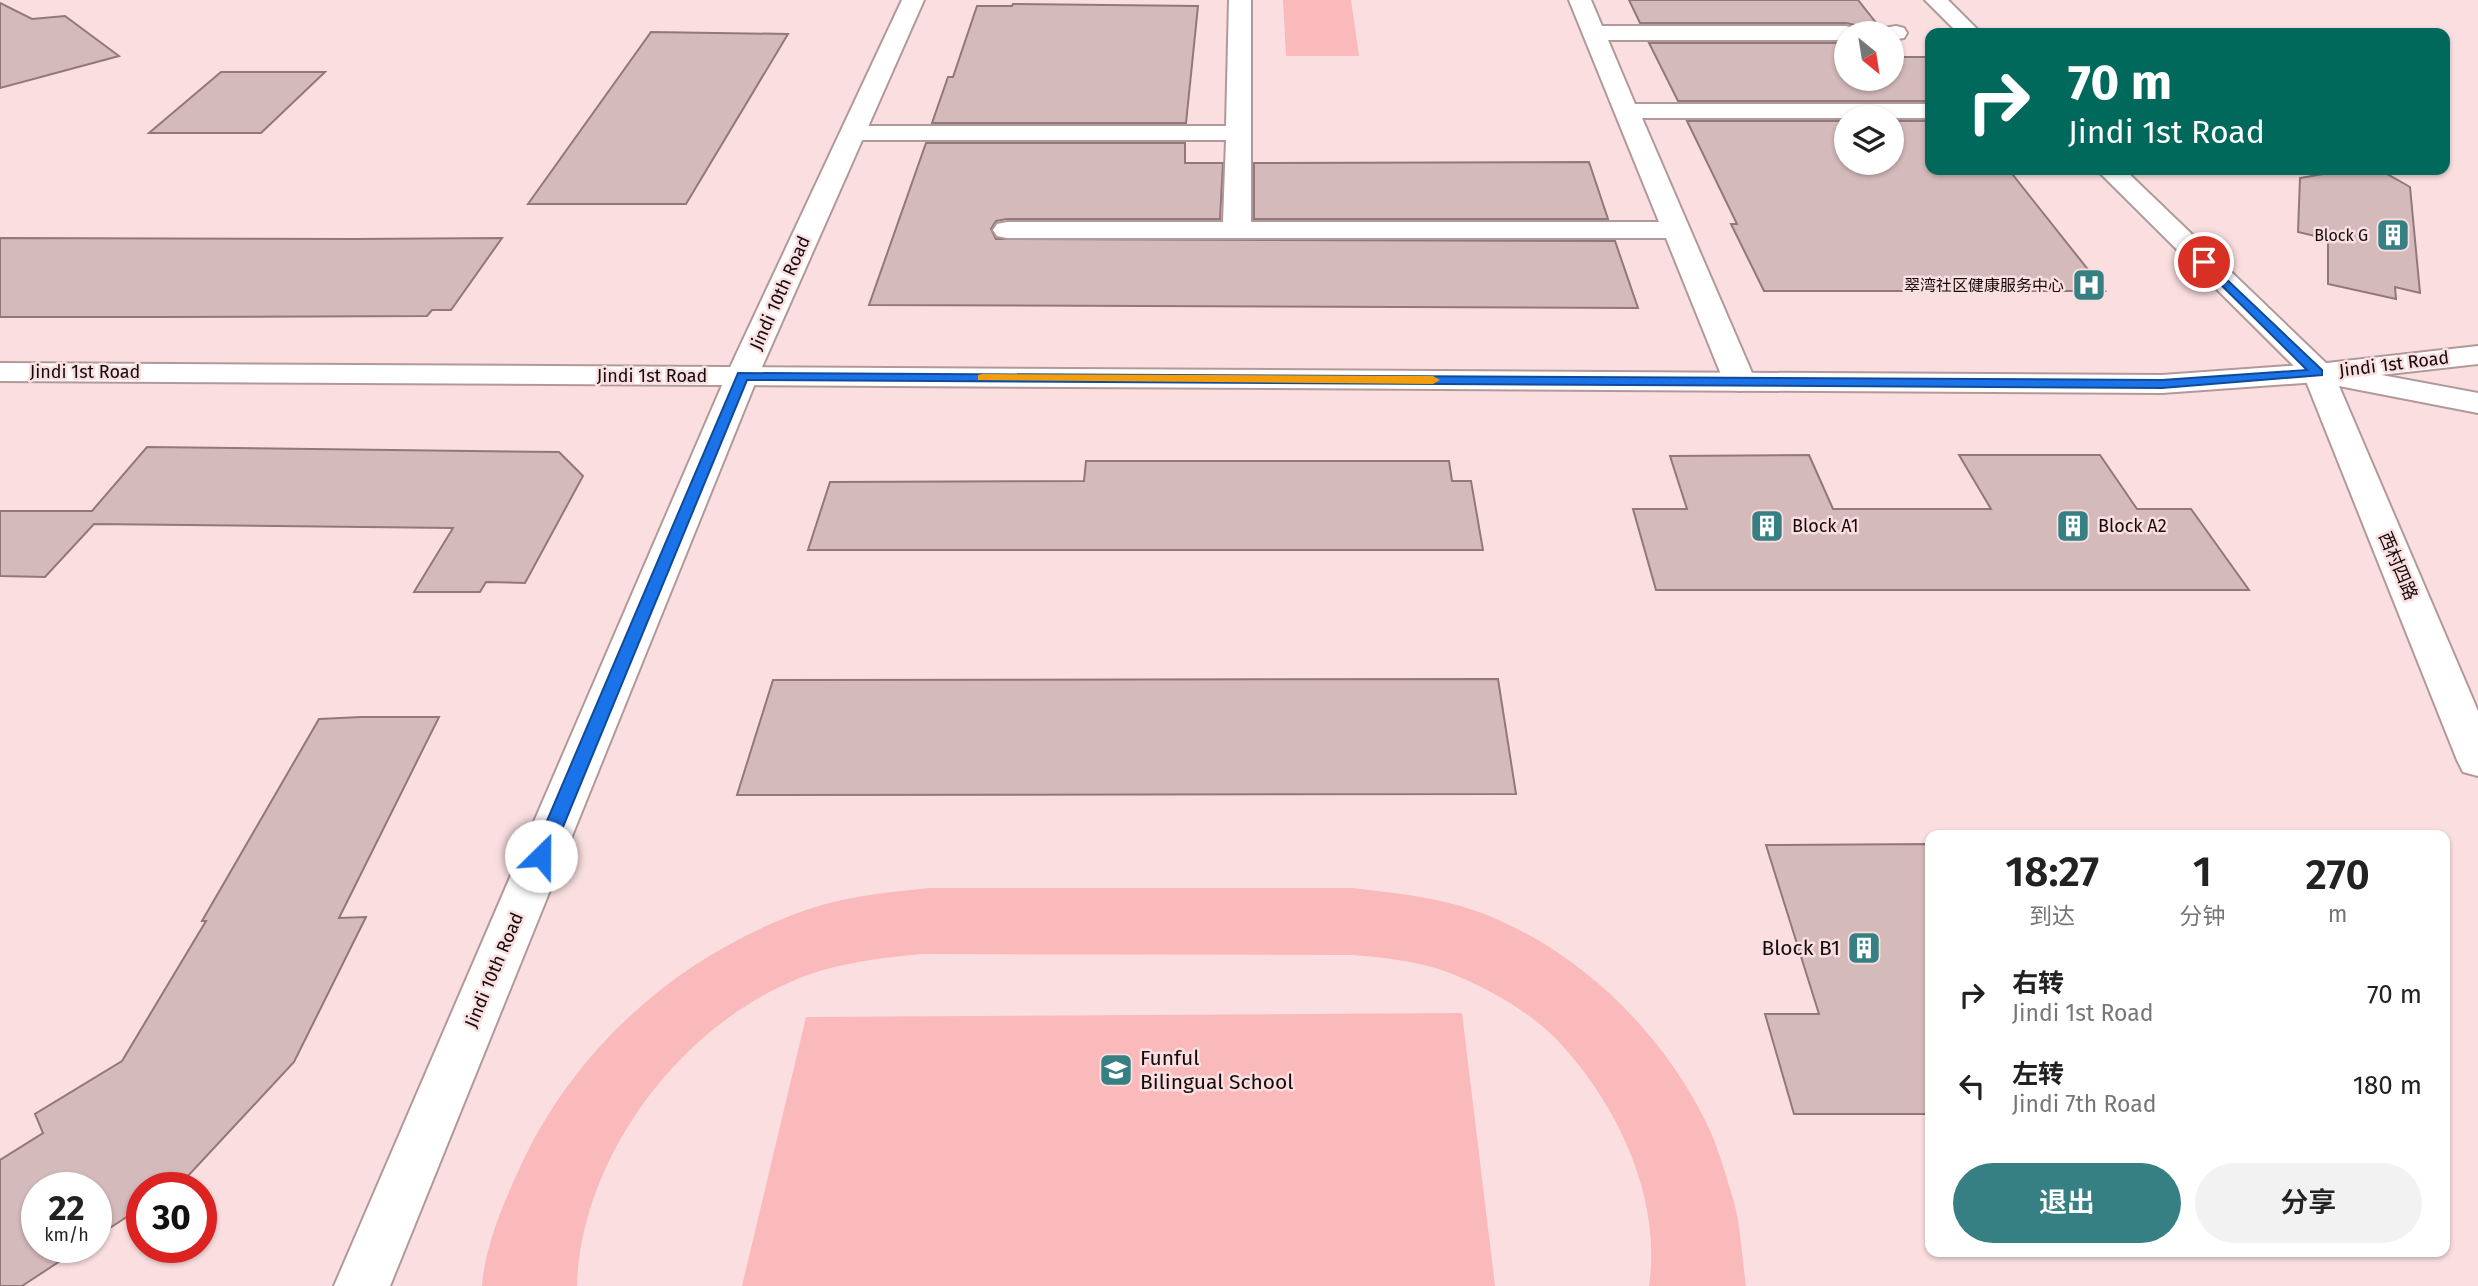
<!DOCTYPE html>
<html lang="zh">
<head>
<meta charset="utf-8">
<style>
  :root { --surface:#fff; --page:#f2f2f2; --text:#222; --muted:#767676; --accent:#367f82 }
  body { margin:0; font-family:"Fira Sans","Noto Sans SC",sans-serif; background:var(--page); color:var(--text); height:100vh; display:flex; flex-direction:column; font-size:26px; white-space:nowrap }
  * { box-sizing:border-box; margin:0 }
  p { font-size:23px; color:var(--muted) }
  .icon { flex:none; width:38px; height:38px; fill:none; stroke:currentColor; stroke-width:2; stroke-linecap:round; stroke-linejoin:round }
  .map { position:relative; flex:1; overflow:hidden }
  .panel { position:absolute; left:1925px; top:830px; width:525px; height:427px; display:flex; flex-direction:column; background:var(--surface); border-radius:14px; box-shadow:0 2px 5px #0004 }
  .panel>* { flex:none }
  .hud { position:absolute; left:1925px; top:28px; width:525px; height:147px; border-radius:14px; box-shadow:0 2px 5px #0004; background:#00695c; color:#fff; overflow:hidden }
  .needle { width:46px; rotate:150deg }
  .tools { position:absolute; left:1834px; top:21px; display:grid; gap:14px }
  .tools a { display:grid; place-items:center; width:70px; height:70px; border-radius:50%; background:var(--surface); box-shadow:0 2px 5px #0004; font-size:35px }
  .speed { position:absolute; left:21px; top:1172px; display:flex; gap:14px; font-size:35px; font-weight:700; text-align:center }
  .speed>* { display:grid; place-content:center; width:91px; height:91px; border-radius:50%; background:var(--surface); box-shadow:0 2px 5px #0004; line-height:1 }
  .speed small { font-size:18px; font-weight:400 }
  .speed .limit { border:10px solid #d22; background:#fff; color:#111 }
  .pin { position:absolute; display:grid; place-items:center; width:60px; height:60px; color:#fff; margin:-30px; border:4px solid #fff; border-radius:50%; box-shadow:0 2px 7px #0007 }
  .me { position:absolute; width:77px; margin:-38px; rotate:23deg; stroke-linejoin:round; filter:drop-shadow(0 0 5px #0008) }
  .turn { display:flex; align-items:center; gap:24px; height:147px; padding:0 28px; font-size:32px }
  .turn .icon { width:91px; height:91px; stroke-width:2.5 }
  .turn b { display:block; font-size:49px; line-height:60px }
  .eta { display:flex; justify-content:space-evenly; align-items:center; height:119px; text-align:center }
  .eta b { font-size:42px; font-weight:600; line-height:49px }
  .cta { display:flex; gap:14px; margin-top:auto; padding:14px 28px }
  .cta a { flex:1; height:80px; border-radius:42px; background:var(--accent); color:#fff; font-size:28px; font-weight:600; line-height:80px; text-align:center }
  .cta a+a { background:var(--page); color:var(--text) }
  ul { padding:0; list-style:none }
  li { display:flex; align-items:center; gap:21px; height:91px; padding:0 28px }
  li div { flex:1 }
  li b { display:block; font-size:26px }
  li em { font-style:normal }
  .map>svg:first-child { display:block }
  .green { fill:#fab9ba }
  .building { fill:#d5babb; stroke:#917879; stroke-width:2 }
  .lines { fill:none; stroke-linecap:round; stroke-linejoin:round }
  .lane-casing { stroke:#b29999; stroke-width:4 }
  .street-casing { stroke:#b29999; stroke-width:4 }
  .secondary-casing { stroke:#b29999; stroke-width:4 }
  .lane { fill:#fff; fill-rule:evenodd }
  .street { fill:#fff; fill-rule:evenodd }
  .secondary { fill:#fff; fill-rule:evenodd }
  .route { fill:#1a73e8; stroke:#114b97; stroke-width:2 }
  .slow { fill:#f59e0b }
  .labels { text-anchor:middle; stroke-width:5; stroke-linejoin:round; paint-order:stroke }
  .far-poi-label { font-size:16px; fill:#130b0b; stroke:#fbdfe0; text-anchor:end }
  .street-label { font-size:18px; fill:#130b0b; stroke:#fbdfe0 }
  .poi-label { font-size:18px; fill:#130b0b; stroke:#fbdfe0; text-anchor:start }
  .near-poi-label { font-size:21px; fill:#130b0b; stroke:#fbdfe0; text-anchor:end }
</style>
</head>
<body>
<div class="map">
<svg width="2478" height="1286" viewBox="0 0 2478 1286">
  <rect width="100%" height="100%" fill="#fbdfe0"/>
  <g class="green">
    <path d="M1283,0H1351L1359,56H1286Z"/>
    <path d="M931,888H1352C1397,893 1444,898 1487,915C1581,953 1661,1031 1706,1122C1718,1146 1726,1176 1734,1202C1741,1228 1742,1259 1746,1286H1649C1662,1198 1618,1106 1560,1043C1534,1015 1496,993 1462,978C1427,962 1390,958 1353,955L922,954C888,957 856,961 823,970C692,1009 581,1150 577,1286H482C485,1245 504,1202 521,1165C577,1045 681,954 806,910C846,896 889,892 931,888Z"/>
    <path d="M1462,1013L1495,1286H742L806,1017Z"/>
  </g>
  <g class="building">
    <path d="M1629,0H1858L1881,29L1878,33H1860L1855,25L1846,23H1640Z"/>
    <path d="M0,3L32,19L65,16L119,56L0,88Z"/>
    <path d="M1013,4L1198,6L1186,123H932L948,77H953L977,6H1012Z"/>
    <path d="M651,32L788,34L686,204H528Z"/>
    <path d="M1649,43H1846V79H1892V43L1903,57H1930V101H1678Z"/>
    <path d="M221,72H325L261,133H149Z"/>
    <path d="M1687,121H1846V163H1892V121H1930V170H2009L2105,291H1764L1731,224H1737Z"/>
    <path d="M926,143H1185V163H1223L1220,219H1007L996,221L991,229L996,239L1615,241L1638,308L869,305Z"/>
    <path d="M1589,162L1608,219H1254V163Z"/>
    <path d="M2346,170H2380L2410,187L2420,293L2395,287L2396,299L2328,284V239L2298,232L2300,178Z"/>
    <path d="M0,238L355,239L502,238L451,310H432L427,316L158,317H0Z"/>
    <path d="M147,447L559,452L583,476L525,583L486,582L480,592H414L453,528L94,524L45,577L0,576V511H92Z"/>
    <path d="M1809,455L1833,509H1991L1959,455H2100L2137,509H2191L2249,590H1656L1633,509H1687L1670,456Z"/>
    <path d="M1086,461H1449L1452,481H1471L1483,550H808L830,482L1084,481Z"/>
    <path d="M1498,679L1516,794L737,795L773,680Z"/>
    <path d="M361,717H439L339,918L366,917L294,1062L187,1177L171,1188H142V1207L96,1237V1188H37V1248H80L22,1286H0V1160L43,1133L35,1114L122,1061L206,921H202L319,719Z"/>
    <path d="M1930,844V1114H1794L1765,1014H1819L1766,845Z"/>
  </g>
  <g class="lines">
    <defs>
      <g id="lane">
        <path d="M1229,0H1251V222H1659L1569,0H1591L1602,26H1846L1854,28L1857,33H1846V40H1608L1635,104H1930V118H1642L1756,382L1751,389L1740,391L1729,389L1724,382L1666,238H1007L997,236L993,230L997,224L1007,222H1223L1226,140H853L844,138L841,133L844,128L853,126H1226Z"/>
        <path d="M1896,26L1904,28L1907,33L1904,38L1892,40V33H1881L1884,28Z"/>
      </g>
      <g id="street">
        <path d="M902,0H924L758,376L390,1286H334L726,376Z"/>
        <path d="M1925,0H1948L1981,33H1958Z"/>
        <path d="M2097,170H2125L2328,365L2478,393V413L2339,386L2478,711V776L2463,772L2457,760L2304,376Z"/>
      </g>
      <path id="secondary" d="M2478,346V364L2318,382L2162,393L0,381V363L2162,375L2318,364Z"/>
    </defs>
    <use href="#lane" class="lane-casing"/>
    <use href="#street" class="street-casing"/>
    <use href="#secondary" class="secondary-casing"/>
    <use href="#lane" class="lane"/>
    <use href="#street" class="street"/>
    <use href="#secondary" class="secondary"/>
  </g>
  <path class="route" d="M2204,258L2322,370V375L2162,388L747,380L551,856L548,862L541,864L535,862L532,856L738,373L2162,380L2307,370L2200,264L2198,262Z"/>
  <path class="slow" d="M982,374L1433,376L1440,380L1433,384L978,380V375Z"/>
  <defs>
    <symbol id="building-square" viewBox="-11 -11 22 22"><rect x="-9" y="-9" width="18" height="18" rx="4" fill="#367f82" stroke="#fbdfe0"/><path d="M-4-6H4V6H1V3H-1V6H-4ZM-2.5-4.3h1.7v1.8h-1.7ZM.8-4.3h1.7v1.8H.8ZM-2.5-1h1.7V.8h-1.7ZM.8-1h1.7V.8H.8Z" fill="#fff"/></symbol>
    <symbol id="hospital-square" viewBox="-11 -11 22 22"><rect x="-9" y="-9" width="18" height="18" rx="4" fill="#367f82" stroke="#fbdfe0"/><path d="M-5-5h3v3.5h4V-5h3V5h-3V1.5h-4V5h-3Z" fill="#fff"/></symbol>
    <symbol id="school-square" viewBox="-11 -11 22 22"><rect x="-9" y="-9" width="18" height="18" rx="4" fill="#367f82" stroke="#fbdfe0"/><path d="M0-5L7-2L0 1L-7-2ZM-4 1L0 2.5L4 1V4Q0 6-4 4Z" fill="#fff"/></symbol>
  </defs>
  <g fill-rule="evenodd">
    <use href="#building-square" x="2374" y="216" width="38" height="38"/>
    <use href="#hospital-square" x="2070" y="266" width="38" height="38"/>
    <use href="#building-square" x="1748" y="507" width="38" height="38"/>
    <use href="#building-square" x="2054" y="507" width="38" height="38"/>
    <use href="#building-square" x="1845" y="929" width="38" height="38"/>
    <use href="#school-square" x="1097" y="1051" width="38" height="38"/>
  </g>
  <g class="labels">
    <g class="far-poi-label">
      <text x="2368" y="241">Block G</text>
      <text x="2064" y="291">翠湾社区健康服务中心</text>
    </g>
    <g class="street-label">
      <text transform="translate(780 293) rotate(-66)" y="6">Jindi 10th Road</text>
      <text transform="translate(2394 364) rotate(-7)" y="6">Jindi 1st Road</text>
      <text x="85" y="378">Jindi 1st Road</text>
      <text x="652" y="382">Jindi 1st Road</text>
      <text transform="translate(2398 566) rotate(67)" y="6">西村四路</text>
      <text transform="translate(494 970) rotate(-67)" y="6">Jindi 10th Road</text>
    </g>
    <g class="poi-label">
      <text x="1792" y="532">Block A1</text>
      <text x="2098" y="532">Block A2</text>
    </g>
    <g class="near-poi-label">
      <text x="1840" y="955">Block B1</text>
      <text x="1140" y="1065" text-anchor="start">Funful<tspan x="1140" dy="24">Bilingual School</tspan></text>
    </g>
  </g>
</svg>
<div class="tools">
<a><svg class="needle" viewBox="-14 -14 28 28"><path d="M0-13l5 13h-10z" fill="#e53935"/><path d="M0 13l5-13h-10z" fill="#767676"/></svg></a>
<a><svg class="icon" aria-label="layers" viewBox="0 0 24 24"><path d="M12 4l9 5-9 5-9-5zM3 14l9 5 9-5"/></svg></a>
</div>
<div class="speed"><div>22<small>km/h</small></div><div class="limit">30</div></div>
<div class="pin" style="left:2204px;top:262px;background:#d93025"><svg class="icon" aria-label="arrive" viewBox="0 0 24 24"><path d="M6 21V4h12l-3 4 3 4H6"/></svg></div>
<svg class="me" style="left:541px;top:856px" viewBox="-20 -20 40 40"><circle r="19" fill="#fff"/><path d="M0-13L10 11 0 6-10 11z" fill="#1a73e8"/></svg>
<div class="hud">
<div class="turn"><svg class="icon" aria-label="right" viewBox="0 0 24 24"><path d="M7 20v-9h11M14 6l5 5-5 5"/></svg><div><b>70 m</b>Jindi 1st Road</div></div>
</div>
<section class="panel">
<div class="eta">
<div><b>18:27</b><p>到达</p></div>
<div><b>1</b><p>分钟</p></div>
<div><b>270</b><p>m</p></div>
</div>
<ul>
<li><svg class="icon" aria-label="right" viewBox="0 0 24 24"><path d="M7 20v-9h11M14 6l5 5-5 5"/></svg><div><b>右转</b><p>Jindi 1st Road</p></div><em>70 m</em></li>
<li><svg class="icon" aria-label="left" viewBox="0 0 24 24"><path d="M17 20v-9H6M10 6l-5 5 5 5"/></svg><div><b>左转</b><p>Jindi 7th Road</p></div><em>180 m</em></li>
</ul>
<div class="cta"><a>退出</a><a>分享</a></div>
</section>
</div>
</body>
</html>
